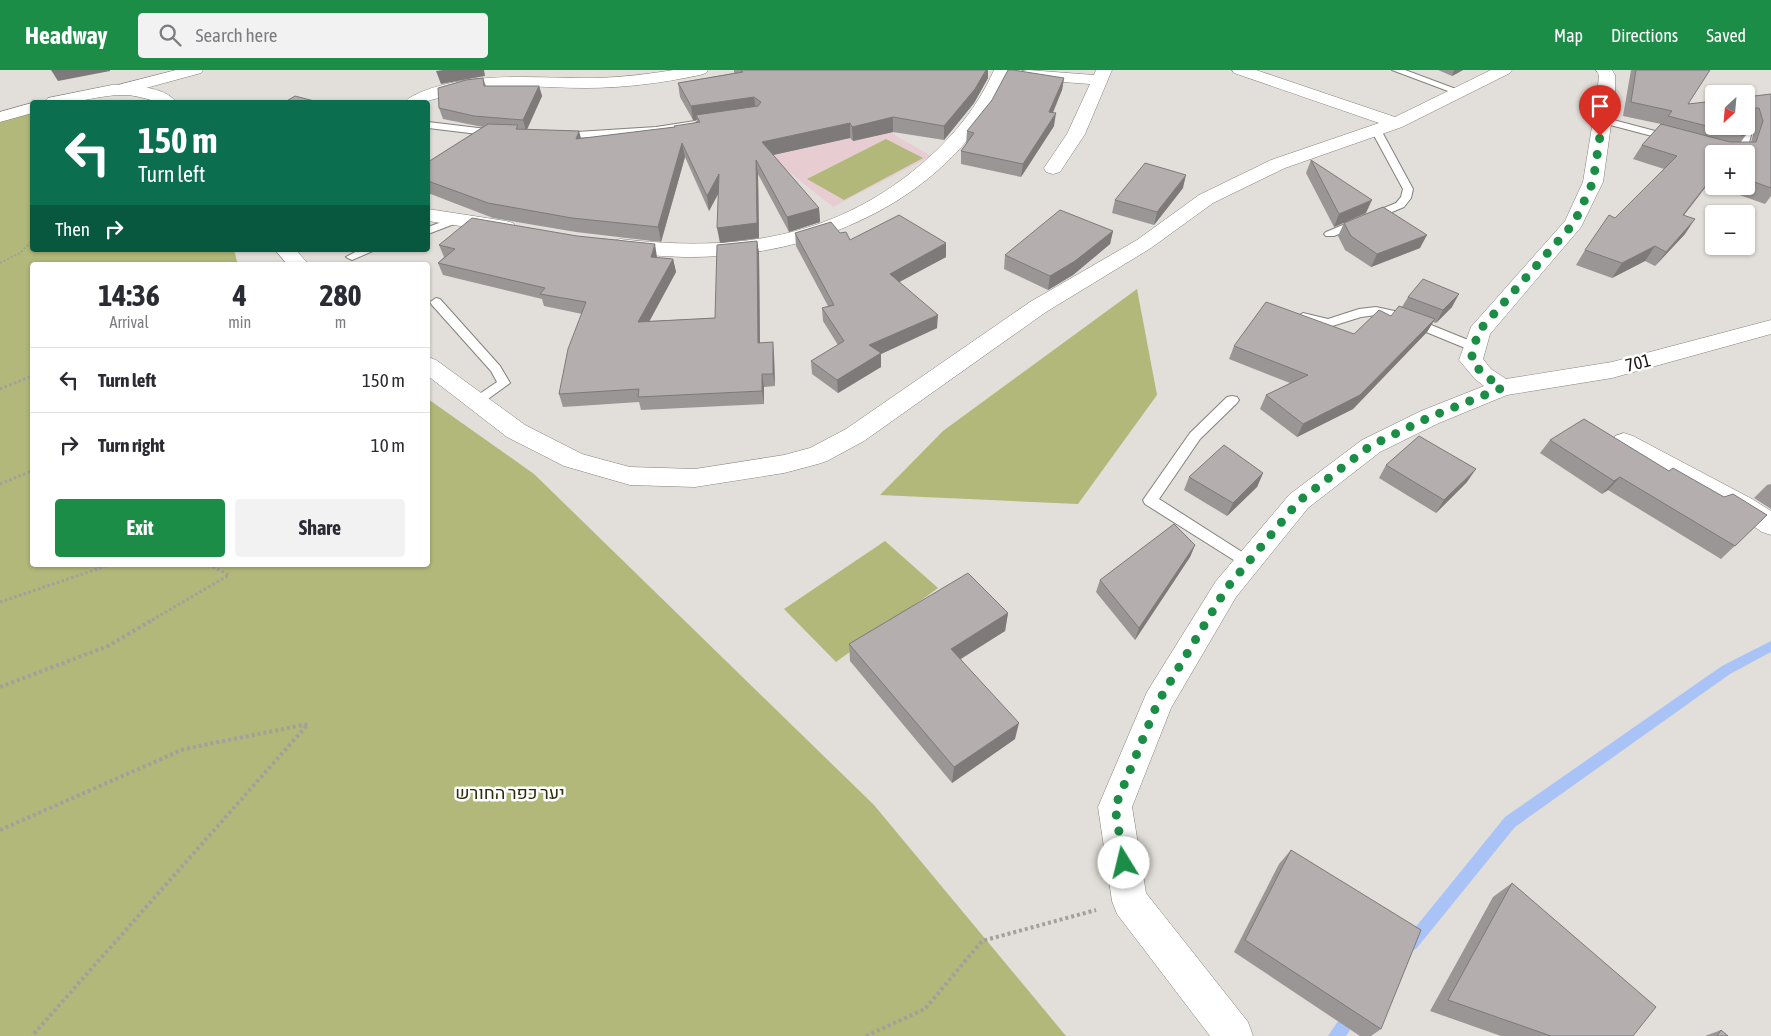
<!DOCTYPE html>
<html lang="en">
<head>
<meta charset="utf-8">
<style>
  :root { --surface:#fff; --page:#f2f2f3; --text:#2b2b33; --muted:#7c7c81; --line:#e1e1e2; --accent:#1b8d46 }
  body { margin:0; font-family:"Asap Condensed",Heebo,sans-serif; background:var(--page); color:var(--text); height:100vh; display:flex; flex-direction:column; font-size:19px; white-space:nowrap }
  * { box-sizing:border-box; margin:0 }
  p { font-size:16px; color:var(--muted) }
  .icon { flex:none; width:28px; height:28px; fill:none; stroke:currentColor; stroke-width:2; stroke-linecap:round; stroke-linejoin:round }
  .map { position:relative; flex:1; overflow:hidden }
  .sheet { position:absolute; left:30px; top:192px; width:400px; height:305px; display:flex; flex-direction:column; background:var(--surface); border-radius:5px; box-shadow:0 1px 4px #0004 }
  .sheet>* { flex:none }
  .hud { position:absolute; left:30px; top:30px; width:400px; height:152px; border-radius:5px; box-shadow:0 1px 4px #0004; background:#0b6e4f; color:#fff; overflow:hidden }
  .needle { width:32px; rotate:206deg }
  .controls { position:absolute; left:1705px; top:15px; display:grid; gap:10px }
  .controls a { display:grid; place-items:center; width:50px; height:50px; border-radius:5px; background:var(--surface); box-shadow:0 1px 4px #0004; font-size:25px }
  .pin { position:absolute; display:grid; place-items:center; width:42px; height:42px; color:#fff; margin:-51px -21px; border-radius:50% 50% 50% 0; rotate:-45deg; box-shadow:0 0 5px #0007 }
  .pin .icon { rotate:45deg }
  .me { position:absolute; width:55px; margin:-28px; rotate:351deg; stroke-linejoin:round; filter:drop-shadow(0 0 4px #0008) }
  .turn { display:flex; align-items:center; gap:18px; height:105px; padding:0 25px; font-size:22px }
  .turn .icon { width:65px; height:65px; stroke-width:2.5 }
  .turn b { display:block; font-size:35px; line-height:42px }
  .then { display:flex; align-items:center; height:48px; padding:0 25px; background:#0003; gap:10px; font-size:19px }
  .eta { display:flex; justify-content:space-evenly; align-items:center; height:85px; text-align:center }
  .eta b { font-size:30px; font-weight:700; line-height:35px }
  .action { display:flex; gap:10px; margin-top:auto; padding:10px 25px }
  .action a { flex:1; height:58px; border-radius:5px; background:var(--accent); color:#fff; font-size:20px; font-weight:700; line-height:58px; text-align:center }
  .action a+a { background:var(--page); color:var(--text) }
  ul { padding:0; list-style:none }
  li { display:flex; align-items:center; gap:15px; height:65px; padding:0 25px; border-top:1px solid var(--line) }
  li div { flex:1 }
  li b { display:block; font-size:19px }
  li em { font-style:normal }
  header { display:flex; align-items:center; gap:30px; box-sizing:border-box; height:70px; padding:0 25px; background:var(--accent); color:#fff }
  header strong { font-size:24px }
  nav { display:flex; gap:28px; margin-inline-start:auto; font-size:18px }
  .search { width:350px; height:45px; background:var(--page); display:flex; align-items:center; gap:12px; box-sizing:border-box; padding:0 18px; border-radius:5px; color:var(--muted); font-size:19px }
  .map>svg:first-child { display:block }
  .education { fill:#e7cdd2 }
  .green { fill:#b2b87a }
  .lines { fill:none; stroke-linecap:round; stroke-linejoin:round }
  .stream { fill:#aac3f6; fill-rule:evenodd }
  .service-casing { stroke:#84817c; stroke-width:2 }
  .minor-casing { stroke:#84817c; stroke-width:1 }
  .tertiary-casing { stroke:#84817c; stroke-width:1 }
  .path-far2 { stroke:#a39f9c; stroke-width:2; stroke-dasharray:2 2; stroke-linecap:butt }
  .path-far1 { stroke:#a39f9c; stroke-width:3; stroke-dasharray:2.5 2.5; stroke-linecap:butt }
  .path { stroke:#a39f9c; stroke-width:4; stroke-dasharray:3 3; stroke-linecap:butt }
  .service { fill:#fff; fill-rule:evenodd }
  .minor { fill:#fff; fill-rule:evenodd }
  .tertiary { fill:#fff; fill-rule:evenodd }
  .wall { fill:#9b9696; fill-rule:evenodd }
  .shaded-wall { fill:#7e7a7a }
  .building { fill:#b4aeaf; stroke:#7e7a7a }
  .route { stroke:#1b8d46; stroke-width:9; stroke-dasharray:0 16.2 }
  .labels { text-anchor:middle; stroke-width:5; stroke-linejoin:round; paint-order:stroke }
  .street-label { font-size:18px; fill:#171514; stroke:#fff }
  .park-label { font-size:18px; fill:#2b2d0d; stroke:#fff }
</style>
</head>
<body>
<header>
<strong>Headway</strong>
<div class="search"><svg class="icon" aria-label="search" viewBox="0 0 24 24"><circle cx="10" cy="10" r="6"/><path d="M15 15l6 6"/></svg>Search here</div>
<nav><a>Map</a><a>Directions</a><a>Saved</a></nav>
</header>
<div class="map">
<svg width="1771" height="966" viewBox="0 0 1771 966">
  <rect width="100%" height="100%" fill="#e2ded9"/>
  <path class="education" d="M905,54L893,64L931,86L833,137L788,101L758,107L732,58Z"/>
  <g class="green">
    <path d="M32,43V180H234L238,195H32V495H428V329L534,404L874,735L1066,966H0V52Z"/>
    <path d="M886,69L923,88L844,130L807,109Z"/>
    <path d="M1137,219L1157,325L1078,434L880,425L943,361Z"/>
    <path d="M885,471L938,518L836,592L784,539Z"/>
  </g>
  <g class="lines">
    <g class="stream">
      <path d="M1771,571V582L1730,604L1515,757L1416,879L1411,881L1406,879L1404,874L1406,869L1505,747L1722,596Z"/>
      <path d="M1353,936L1359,938L1361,944L1346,966H1328L1347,938Z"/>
    </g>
    <defs>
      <g id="service">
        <path d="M1392,0H1405L1464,22L1462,24H1456Z"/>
        <path d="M1602,47L1674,66L1676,68L1671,71L1599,52V48Z"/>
        <path d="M695,51L700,54L698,56L656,63L561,69L556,66L561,63L656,57Z"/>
        <path d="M428,52L495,60L500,63L495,66L428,58Z"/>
        <path d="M1746,53L1751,56V65L1746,84H1736L1741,65V56H1746Z"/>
        <path d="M1376,57L1381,60L1413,119L1411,128L1404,137L1334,166H1326L1324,164L1326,162L1396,133L1401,127L1403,119L1371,60Z"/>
        <path d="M458,146L462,147L463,149L462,151L428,164V157Z"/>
        <path d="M359,180H375L352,190L346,187Z"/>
        <path d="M436,228L440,229L500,296L510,313L481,334H471L469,331L497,312L491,301L432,235L430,232Z"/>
        <path d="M1376,237L1399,242L1478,274L1480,277L1478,280H1470L1392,248L1376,245L1361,247L1329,257L1299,250L1297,247L1303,243L1328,249L1359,239Z"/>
        <path d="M1232,326L1237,327L1239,330L1237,333L1200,369L1159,429L1253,489L1256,493L1253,497L1248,499L1145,434L1143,430L1190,363L1227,327Z"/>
      </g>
      <g id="minor">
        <path d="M176,0H203L201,3L124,24L118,23L116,19L118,15Z"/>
        <path d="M994,0H1010C957,128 817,189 684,187C661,186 636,185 613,179L610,175L613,171L620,169C726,181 821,172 908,105C945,76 975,43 994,0Z"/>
        <path d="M1028,0L1094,5L1096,0H1112L1085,64L1060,102L1053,104L1046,102L1044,98L1067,64L1090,14L1022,9L1020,5L1022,1Z"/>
        <path d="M1232,0H1256L1395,47L1491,0H1512L1510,3L1402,57L1285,98L1213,133L1151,178L1046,242L864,371L827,391L818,394L784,403L695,417L630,415L564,396L507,367L428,306V287L436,290L525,355L582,384L600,389L630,397L695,399L784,385L810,378L846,359L1030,232L1137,170L1199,125L1271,90L1379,53L1234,3Z"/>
        <path d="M1596,0H1612L1615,5V26L1603,112L1581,157L1490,264L1483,289L1491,299L1506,309L1612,292L1771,250V264L1612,308L1507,325L1439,353L1380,382L1308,438L1236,527L1171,638L1132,737L1146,823L1248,952L1253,966H1210L1117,844L1112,831L1098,737L1147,622L1216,511L1290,424L1362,370L1421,341L1484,316L1475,309L1459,290L1471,257L1565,151L1583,112L1597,26L1599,5Z"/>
        <path d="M428,139L506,151L513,153L516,157L513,161L506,163L428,151Z"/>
        <path d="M275,180H296L309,195H288Z"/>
        <path d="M1624,363L1633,366L1752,429L1771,441V465L1762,462L1734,443L1615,378L1612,372L1615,366Z"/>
      </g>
      <g id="tertiary">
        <path d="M674,0H708L706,3L700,5C662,13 624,18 586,18C550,18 515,14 479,17C453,19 431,36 405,32C409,27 415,25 421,22C476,0 540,9 598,8C624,7 649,4 674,0Z"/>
        <path d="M112,15C129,15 165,16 176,32C157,35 145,26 126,25C99,24 73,36 45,32L48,28Z"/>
        <path d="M32,33V43L0,52V42Z"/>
      </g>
    </defs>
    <use href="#service" class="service-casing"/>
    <use href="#minor" class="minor-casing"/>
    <use href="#tertiary" class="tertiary-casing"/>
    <path class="path-far2" d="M0,193L20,183L32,171"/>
    <g class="path-far1">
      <path d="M0,319L32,306"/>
      <path d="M0,414L32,401"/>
      <path d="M0,532L109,495"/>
      <path d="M152,550L229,505L209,495"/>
    </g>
    <g class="path">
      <path d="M0,617L108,576L154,549"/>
      <path d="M0,760L184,679L308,654L32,966"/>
      <path d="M866,966L925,939L982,871L1096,840"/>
    </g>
    <use href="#service" class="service"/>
    <use href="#minor" class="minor"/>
    <use href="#tertiary" class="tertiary"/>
  </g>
  <g class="wall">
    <path d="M734,0H988V8L974,33L944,70L893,62L853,71L850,68L773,85L819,138L820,152L789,162L758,104L759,168L720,173L718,123L709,141L685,87L661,172L576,162L493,148L428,123V92L483,57L443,49L439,38L483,8L486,16H539L542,26L527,60L581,69L674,57L697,52V50H693L680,27L678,13L734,3Z"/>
    <path d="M1438,0H1463L1452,6Z"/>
    <path d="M1631,0H1710L1688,34L1771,24V126L1765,134L1714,116H1746V84H1714V116L1708,114L1684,145L1685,164L1655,196L1645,191L1612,208L1576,195L1585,180L1615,148L1664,99L1633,89L1642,75L1661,54L1623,46ZM1748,52H1750L1753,65L1751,72H1741L1745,66Z"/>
    <path d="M1064,8L1062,20L1053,43L1054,56L1021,107L961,94V81L966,74L967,61Z"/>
    <path d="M1311,90L1366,143L1334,157L1306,103Z"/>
    <path d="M1183,118L1154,155L1112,143L1115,130Z"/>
    <path d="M1344,153L1420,178L1371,197L1345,180L1338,166Z"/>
    <path d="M1113,161L1110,174L1073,205L1048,220L1004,199L1005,185Z"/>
    <path d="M795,163L850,170L946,187L899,212L937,258L881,284V297L838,323L812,304L811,291L838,275L823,251L822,238L828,236L796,176Z"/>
    <path d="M757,171L759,183L760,273L774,285L775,316L764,317V334L641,340L639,332L563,337L559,324L582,244L544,236L542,229L443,205L438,193L444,187L439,175L657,187V188L673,189L676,202L649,251L715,248Z"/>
    <path d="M1408,227L1452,237L1436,253L1433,252L1427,262L1353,339L1297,367L1260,339L1266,325L1290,313L1229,289L1234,276L1354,264L1391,246L1402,237Z"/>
    <path d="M1550,370L1669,401L1724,427L1767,445L1721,489L1608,420L1602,424L1540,383Z"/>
    <path d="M1386,395L1467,412L1436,443L1379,408Z"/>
    <path d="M1263,403L1257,417L1227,446L1184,420L1189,407Z"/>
    <path d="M1771,414V439L1754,428L1767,415Z"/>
    <path d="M1195,475L1190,487L1135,570L1096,522L1100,510Z"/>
    <path d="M1008,543L1005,561L961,589L1015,669L952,713L850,591L849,574Z"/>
    <path d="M1291,780L1381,959L1371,966H1360L1234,882L1279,794Z"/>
    <path d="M1512,813L1633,966H1501L1430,941L1493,827Z"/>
    <path d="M1721,960L1728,966H1705Z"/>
  </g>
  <g class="shaded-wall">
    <path d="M51,0H110V1L58,11Z"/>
    <path d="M443,0H484L485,6L441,14L436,1Z"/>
    <path d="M986,0H988V8L974,33L944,70V56Z"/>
    <path d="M1454,0H1463L1452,6Z"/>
    <path d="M1064,8L1062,20L1047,55L1049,42Z"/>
    <path d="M539,16L542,26L526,61L523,50Z"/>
    <path d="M754,27L756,41L696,45L697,50H693L691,36Z"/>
    <path d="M1056,43L1054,56L1021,107L1023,94Z"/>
    <path d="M893,47V62L853,71L852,57Z"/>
    <path d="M850,53V68L764,87L762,72Z"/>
    <path d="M579,61L583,75L576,69Z"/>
    <path d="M682,73L685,87L661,172L658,157Z"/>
    <path d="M756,90L758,104L759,168L720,173L717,158Z"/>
    <path d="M719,104L721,119L709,141L707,126Z"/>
    <path d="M1186,105L1183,118L1154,155L1157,142Z"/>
    <path d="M1714,106L1708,114L1673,159L1683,145Z"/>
    <path d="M1372,130L1366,143L1334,157L1339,144Z"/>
    <path d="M819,138L820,152L789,162L787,147Z"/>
    <path d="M1695,149L1685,164L1655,196L1666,182Z"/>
    <path d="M1113,161L1110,174L1073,205L1048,220L1050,206Z"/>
    <path d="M1427,165L1420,178L1371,197L1377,184Z"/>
    <path d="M757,171L759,183L760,286L758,273Z"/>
    <path d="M946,173V187L890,217V204Z"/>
    <path d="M655,174L657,187L654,200L651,187Z"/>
    <path d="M1655,176L1645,191L1612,208L1622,193Z"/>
    <path d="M673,189L676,202L642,265L638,252Z"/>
    <path d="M1459,224L1452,237L1436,253L1443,240Z"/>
    <path d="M938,245L937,258L881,284V297L838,323L837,310L869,275Z"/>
    <path d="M1435,249L1427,262L1353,339L1297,367L1303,354Z"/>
    <path d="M773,272L774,285L775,316L773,304Z"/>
    <path d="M762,304L764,317V334L762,321Z"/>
    <path d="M1476,399L1467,412L1436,443L1444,430Z"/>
    <path d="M1263,403L1257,417L1227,446L1233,433Z"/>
    <path d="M1620,407L1608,420L1602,424L1614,411Z"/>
    <path d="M1195,475L1190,487L1135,570L1139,558Z"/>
    <path d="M1008,543L1005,561L949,596L951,579Z"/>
    <path d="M1019,653L1015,669L952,713L954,697Z"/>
  </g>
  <g class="building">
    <path d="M741,0H986L975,19L944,56L893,47L852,57L850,53L762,72L819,138L787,147L756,90L757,153L717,158L719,104L707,126L682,73L658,157L572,148L488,133L428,111V92L488,54L518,55L516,59L579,61L576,69L675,57L674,56L700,52L696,45L758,36L761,32L754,27L691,36L678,13L743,2Z"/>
    <path d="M1008,0H1013L1064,8L1049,42L1056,43L1023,94L961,81L974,63L967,61L992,30Z"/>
    <path d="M1636,0H1710L1688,34L1714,31V56H1746V27L1771,24V118L1746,109V84H1714V105L1683,145L1695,149L1666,182L1655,176L1622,193L1585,180L1609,145L1615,148L1677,86L1642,75L1661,54L1730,72H1756L1763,51L1759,38H1755L1754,40L1749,41L1745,66L1668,46L1672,41L1631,32Z"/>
    <path d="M483,8L484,16H539L523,50L474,46L439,38L438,18L466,10Z"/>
    <path d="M295,26L318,32H285Z"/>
    <path d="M1311,90L1372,130L1339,144Z"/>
    <path d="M1145,93L1186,105L1157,142L1115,130Z"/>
    <path d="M1383,137L1427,165L1377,184L1351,166L1344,153Z"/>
    <path d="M1060,140L1113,161L1075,191L1050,206L1005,185Z"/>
    <path d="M899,145L946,173L890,204L938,245L869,275L881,283L837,310L811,291L844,271L822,238L834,235L795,163L831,152L840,163L846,162L850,170Z"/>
    <path d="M472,148L577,166L655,174L651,187L673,189L638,252L715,248L717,175L757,171L758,273L773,272V304H762V321L638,327L639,319L559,324L568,279L586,232L540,224L545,218L438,193L455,179L439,175Z"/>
    <path d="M1423,209L1459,224L1443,240L1408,227Z"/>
    <path d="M1266,232L1354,264L1379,240L1391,246L1399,236L1435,249L1360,325L1303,354L1266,325L1308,305L1234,276Z"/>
    <path d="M1584,349L1669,401L1673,398L1724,427L1733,424L1767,445L1735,476L1620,407L1614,411L1550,370Z"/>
    <path d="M1419,366L1476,399L1444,430L1386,395Z"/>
    <path d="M1224,375L1263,403L1233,433L1189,407Z"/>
    <path d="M1174,454L1195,475L1139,558L1100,510Z"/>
    <path d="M968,503L1008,543L951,579L1019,653L954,697L849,574Z"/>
    <path d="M1291,780L1421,860L1381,959L1245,870Z"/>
    <path d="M1512,813L1656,937L1633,966H1551L1448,930Z"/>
    <path d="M1721,960L1728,966H1717Z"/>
  </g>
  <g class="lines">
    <path class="route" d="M1124,793L1115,737L1158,632L1226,519L1299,431L1370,376L1430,347L1502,318L1483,304L1471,290L1478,262L1574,153L1593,112L1600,66"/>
  </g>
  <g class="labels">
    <g class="street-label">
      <text transform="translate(1638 293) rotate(-15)" y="6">701</text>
    </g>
    <g class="park-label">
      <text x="510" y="729">יער כפר החורש</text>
    </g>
  </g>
</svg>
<div class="controls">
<a><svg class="needle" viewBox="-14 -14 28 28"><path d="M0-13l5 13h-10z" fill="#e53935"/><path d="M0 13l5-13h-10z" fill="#7c7c81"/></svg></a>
<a>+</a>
<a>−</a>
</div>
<div class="pin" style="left:1600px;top:66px;background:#d93025"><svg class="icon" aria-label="arrive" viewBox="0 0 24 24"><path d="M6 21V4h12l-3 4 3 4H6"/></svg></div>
<svg class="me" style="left:1124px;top:793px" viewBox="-20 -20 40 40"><circle r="19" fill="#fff"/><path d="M0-13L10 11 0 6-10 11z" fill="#1b8d46"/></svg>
<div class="hud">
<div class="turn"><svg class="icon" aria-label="left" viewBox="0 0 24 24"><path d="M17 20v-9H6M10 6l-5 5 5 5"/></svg><div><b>150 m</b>Turn left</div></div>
<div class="then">Then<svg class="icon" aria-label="right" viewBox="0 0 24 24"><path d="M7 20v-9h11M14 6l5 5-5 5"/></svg></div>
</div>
<section class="sheet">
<div class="eta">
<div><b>14:36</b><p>Arrival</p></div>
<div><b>4</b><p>min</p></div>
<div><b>280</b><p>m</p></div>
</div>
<ul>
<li><svg class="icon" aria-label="left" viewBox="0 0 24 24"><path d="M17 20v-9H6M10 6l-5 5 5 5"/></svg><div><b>Turn left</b></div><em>150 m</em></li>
<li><svg class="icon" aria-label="right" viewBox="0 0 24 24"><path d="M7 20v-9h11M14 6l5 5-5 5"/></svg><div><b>Turn right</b></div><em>10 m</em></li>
</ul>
<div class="action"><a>Exit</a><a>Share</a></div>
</section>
</div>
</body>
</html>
